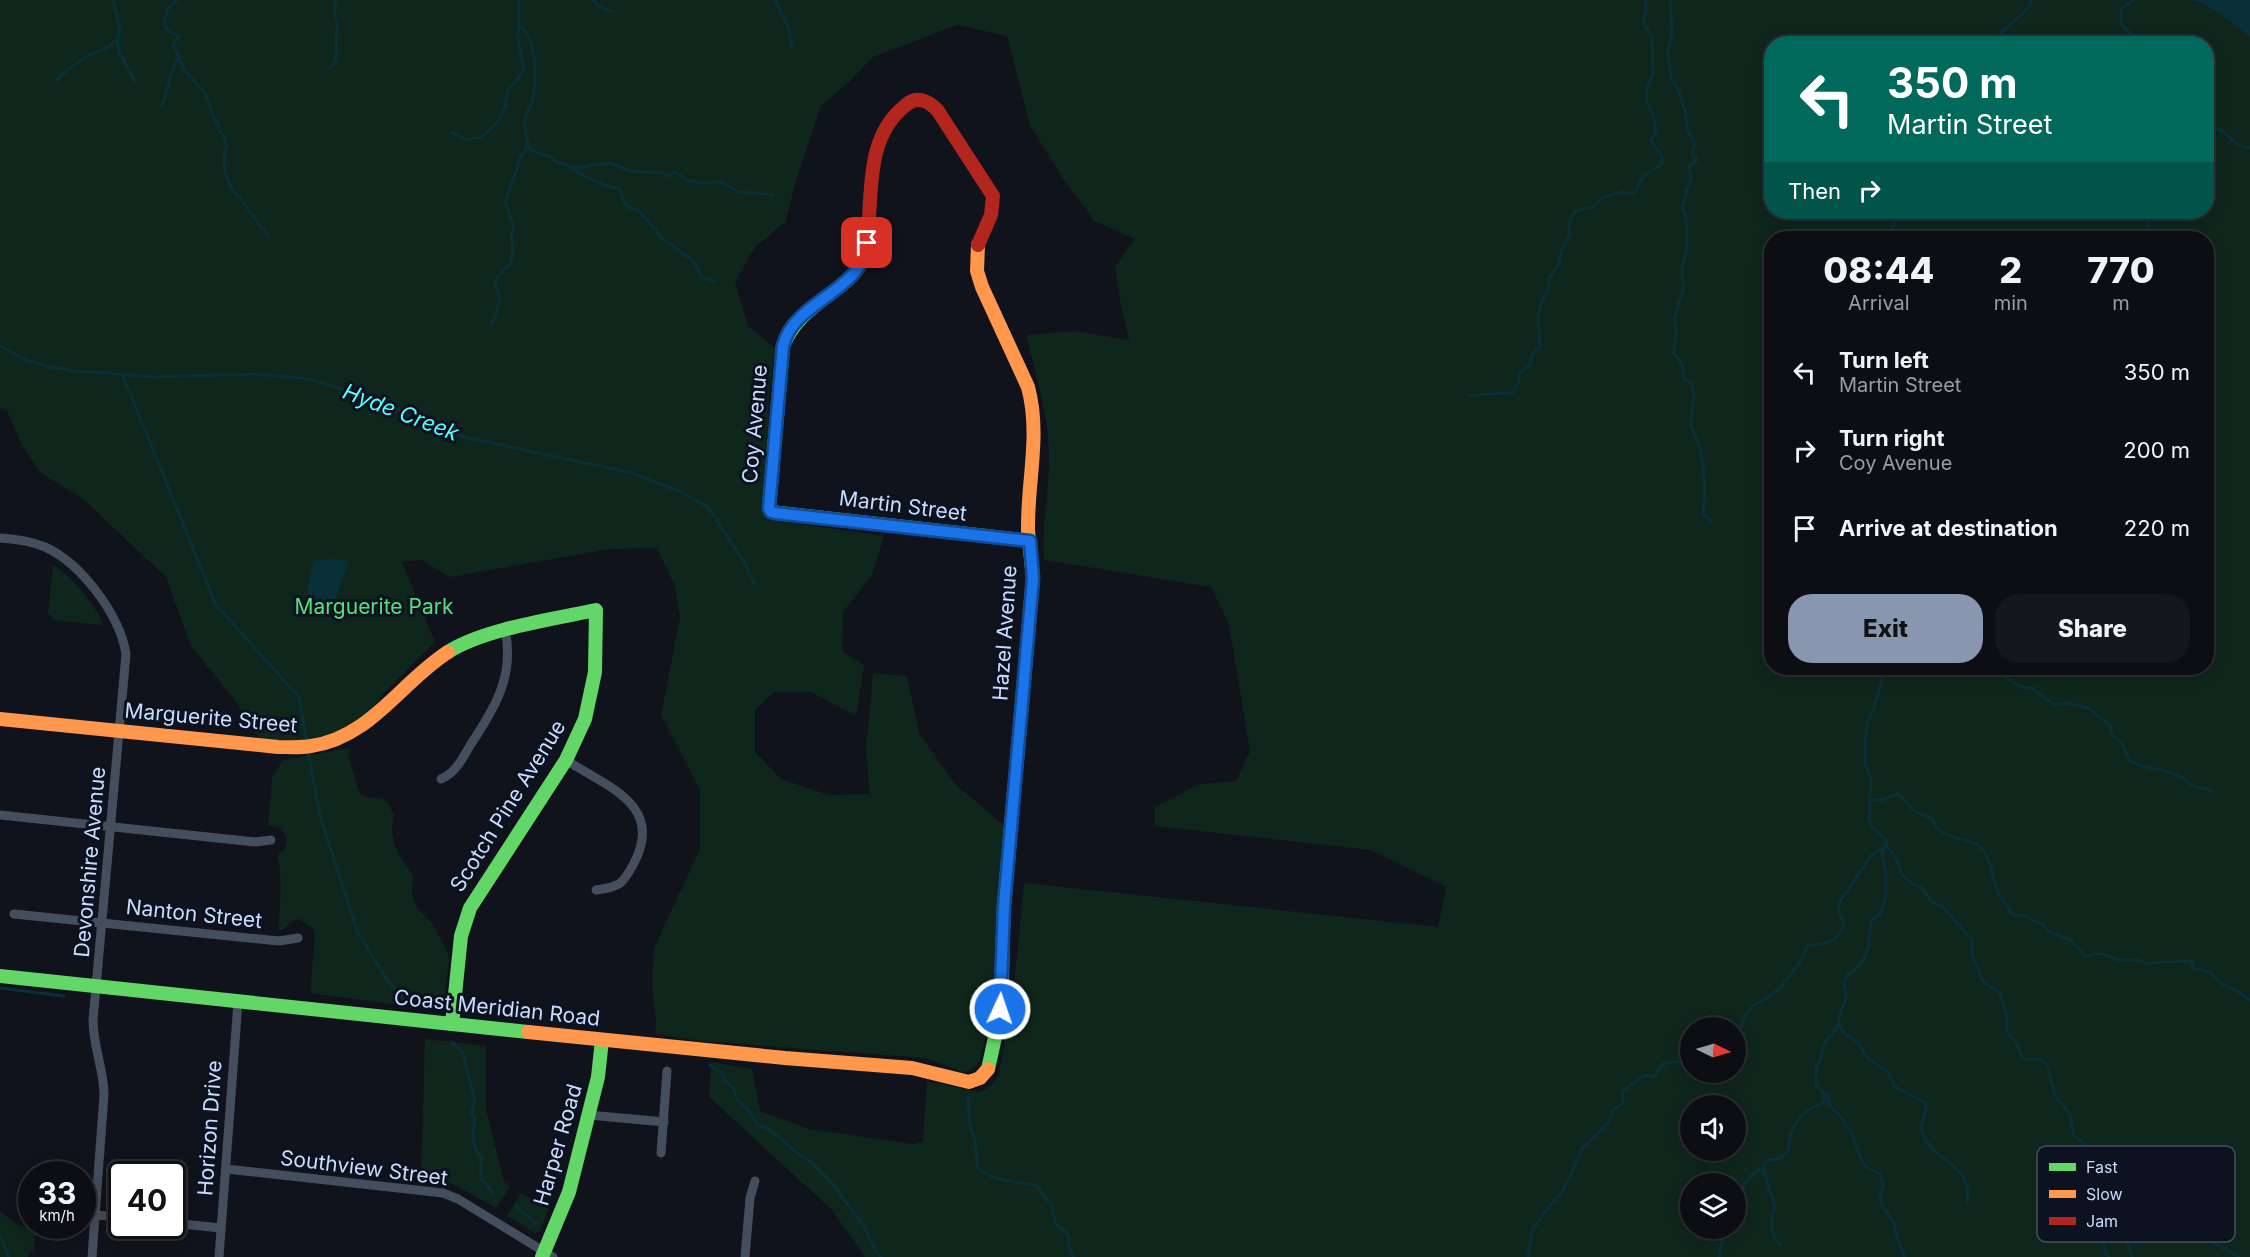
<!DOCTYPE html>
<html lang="en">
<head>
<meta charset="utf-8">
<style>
  :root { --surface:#0c0e14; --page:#15171d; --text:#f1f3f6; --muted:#9a9ca0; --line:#2c2e34; --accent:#8996af }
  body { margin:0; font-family:Inter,sans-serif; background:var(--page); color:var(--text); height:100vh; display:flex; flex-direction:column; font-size:22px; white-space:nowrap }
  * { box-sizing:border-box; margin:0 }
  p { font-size:20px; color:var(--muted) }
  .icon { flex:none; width:33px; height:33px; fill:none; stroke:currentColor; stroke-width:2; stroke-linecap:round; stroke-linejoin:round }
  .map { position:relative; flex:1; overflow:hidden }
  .panel { position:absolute; left:1764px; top:231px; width:450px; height:444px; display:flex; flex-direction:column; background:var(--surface); border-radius:24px; box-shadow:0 3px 15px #0003,0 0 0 2px var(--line) }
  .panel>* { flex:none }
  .banner { position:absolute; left:1764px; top:36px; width:450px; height:183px; border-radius:24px; box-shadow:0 3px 15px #0003,0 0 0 2px var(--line); background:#00695c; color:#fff; overflow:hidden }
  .needle { width:39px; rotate:95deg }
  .buttons { position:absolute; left:1680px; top:1017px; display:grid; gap:12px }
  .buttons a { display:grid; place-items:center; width:66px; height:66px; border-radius:50%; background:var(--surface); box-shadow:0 3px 15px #0003,0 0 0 2px var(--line); font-size:30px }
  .speed { position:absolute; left:18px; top:1161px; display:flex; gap:12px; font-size:30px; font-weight:700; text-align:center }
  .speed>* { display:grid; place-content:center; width:78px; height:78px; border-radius:50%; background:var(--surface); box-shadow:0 3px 15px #0003,0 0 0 2px var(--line); line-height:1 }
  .speed small { font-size:15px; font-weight:400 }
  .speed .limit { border:3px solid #111; border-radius:9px; background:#fff; color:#111 }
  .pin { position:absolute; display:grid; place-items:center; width:51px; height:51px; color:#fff; margin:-26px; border-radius:12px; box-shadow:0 3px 9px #0006 }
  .me { position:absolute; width:66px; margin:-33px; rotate:3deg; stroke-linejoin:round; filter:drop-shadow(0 0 4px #0008) }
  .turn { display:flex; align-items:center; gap:21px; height:126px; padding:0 24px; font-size:27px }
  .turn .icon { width:78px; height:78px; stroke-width:2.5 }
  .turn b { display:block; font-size:42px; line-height:51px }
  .then { display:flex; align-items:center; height:57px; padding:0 24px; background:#0003; gap:12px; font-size:22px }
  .eta { display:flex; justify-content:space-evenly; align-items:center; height:102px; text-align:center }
  .eta b { font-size:36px; font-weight:800; line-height:42px }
  .button { display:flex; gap:12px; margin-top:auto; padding:12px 24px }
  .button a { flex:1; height:69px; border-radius:24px; background:var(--accent); color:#111; font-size:24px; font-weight:800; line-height:69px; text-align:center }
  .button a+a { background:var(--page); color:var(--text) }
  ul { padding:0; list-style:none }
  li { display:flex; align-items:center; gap:18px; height:78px; padding:0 24px }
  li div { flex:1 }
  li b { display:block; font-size:22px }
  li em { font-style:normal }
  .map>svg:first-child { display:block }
  .green { fill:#0f261c; fill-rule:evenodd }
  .water { fill:#093039 }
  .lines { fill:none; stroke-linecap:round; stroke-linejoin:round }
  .stream { stroke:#093039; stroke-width:3 }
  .street { stroke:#454e5c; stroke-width:9 }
  .fast { stroke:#63d668; stroke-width:14 }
  .slow { stroke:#ff974d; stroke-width:14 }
  .jam { stroke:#b3261e; stroke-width:14 }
  .route-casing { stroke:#114b97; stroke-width:15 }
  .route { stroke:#1a73e8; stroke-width:10 }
  .labels { text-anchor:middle; stroke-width:6; stroke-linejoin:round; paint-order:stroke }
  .street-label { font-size:21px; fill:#caddff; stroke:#0c121f }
  .park-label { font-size:21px; fill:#55e07d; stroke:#0c121f }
  .water-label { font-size:22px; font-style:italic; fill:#58fffe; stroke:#0c121f }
  .key { fill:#0c121f; stroke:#454f62; stroke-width:1.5 }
  .key-label { font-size:16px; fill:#caddff }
</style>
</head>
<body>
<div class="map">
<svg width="2250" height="1257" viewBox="0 0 2250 1257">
  <rect width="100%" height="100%" fill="#10131b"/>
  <g class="green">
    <path d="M0,0H2190C2214,5 2231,23 2250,37V1257H865L831,1209L709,1097L711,1062L752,1069L760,1111L809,1129L913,1144L923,1141L927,1081L979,1092L990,1087L999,1074L1014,985L1024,883L1438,927L1446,887L1371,850L1155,826V807L1199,784L1236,781L1250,751L1229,624L1211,587L1044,560C1041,524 1050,489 1049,453C1049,417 1035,371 1026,335L1075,331L1129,340L1121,306L1115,266L1135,239L1094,221L1065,181L1030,126L1007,36L957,25L873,57L850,81L821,106L795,184L786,221L754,248L735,282L748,326L775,348L769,396L765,519L884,536L872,575L843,612L842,651L864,665L856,716L811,692H774L755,710V752L781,779L829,795L870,794L866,750L873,673L907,676L919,733L954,783L1006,827L994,959L997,994L989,1019L980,1061L971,1070L963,1072L925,1058L700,1041L655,1034L656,1021L652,987L654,948L700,849V790L661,715L680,618L675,586L657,548L611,549L449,577L422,560L402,562L435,642L386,691L365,717L335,734L300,741L260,740L234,699L191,646L166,577L83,499L40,472L21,443L7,411L0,408ZM1772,44H2206V212H1772ZM1772,238H2206V668H1772ZM1690,1028H1736V1072H1690ZM1690,1106H1736V1150H1690ZM1690,1184H1736V1228H1690Z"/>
    <path d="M53,565C73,577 93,603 103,623L101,625L54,620L48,612Z"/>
    <path d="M348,748L352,750L348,754L359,793L367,797L383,799L389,804L394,816L392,830L394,843L401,858L413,875L412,894L417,908L433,925L447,951L449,959L443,1011L310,993L315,938L313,929L299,919L292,921L282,930H278C280,907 283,875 277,854L285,849L287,839L281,828L268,825L272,778L283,760Z"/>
    <path d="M425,1039L486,1046V1109L504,1182L510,1186L496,1208L451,1183L421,1178Z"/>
    <path d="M521,1193L549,1209L540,1231L535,1233L507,1216Z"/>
    <path d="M0,1211L19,1226L36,1227L34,1252H30L28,1257H0Z"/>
  </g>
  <g class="water">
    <path d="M2190,0H2250V37C2231,23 2214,5 2190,0Z"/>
    <path d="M328,559L349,561L332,608L325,612L309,606L307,592L314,561Z"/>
  </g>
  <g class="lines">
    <g class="stream">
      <path d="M177,0L167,10L164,24L168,31L179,36L173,45L185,71L205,93L215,121L219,124L218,128L223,135L227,147C220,161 226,177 233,191C236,195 241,197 243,201C250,213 258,224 268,235"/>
      <path d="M593,0L599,6L612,12"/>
      <path d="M775,0L790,31V41L792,47"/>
      <path d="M1670,0L1672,32L1668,53L1671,79L1678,90L1685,109L1687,130L1695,143L1692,154L1697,160L1689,167L1691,178L1682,207L1686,217L1687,235L1686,252L1682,269L1683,290L1674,319L1676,331L1674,353L1682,364L1684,378C1689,381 1692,383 1693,388C1696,401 1691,410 1691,421C1691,433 1699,441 1701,452C1704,471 1706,495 1703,513L1711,522"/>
      <path d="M2133,0L2121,9L2122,25L2134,37L2151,44"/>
      <path d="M117,39L120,54L135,81"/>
      <path d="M1994,44C2005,22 2024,20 2032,0"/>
      <path d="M330,68C342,57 332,39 338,26C334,17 333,10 336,0"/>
      <path d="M56,81L68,69L89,55L109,47L117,39L120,32L113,0"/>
      <path d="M162,106L170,77L178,58"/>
      <path d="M2206,115L2210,128C2214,129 2217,129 2220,130C2231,135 2234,149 2250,147"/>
      <path d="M2206,121V144"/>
      <path d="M452,132L465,139L480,138C500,124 505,113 508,89C513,86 521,75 524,68L518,41L519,0"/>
      <path d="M528,142L530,149L538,153L549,156L557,162L574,168L610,163L630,171L662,173L669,176L675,172L688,181L702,183L716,182L723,183L738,192L773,195"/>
      <path d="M572,168C579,175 610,188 619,189L626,206L639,211L664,240L680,250L681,254C694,257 697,269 703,278L715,281"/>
      <path d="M1884,238L1891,230L1900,212"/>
      <path d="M2144,238L2149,232L2146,219L2150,212"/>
      <path d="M491,325C497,314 503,297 495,286C497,267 510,272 512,259C515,246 508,240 514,226L505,202L521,156C533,145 523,133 525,121C525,113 532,106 533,99C536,76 538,39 518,24"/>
      <path d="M0,346L26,360L50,367L76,371L153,377L256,374L309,379L383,402L408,415L440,426L464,437L632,473L679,491L708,507L745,563L754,584"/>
      <path d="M123,376L216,605L299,697L307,742"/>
      <path d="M1470,395L1512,393L1519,381V373L1531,364L1532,355L1540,346L1538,318L1541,302L1548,291L1549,279L1559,264L1561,252L1570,234L1569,223L1575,211L1592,207L1602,198L1623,192L1628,194L1636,192L1639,183L1646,174L1662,164V156L1651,141L1656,131L1653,114L1646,100L1647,88L1653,75L1652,38L1643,22L1646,10L1645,0"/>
      <path d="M1885,668L1874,709L1867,722L1865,748L1866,754L1865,764L1871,777L1869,819L1871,826L1886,840V845L1896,859L1902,875L1913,884L1921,887L1932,902L1943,907L1972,940V954L1981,977L1984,982L2000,993L2006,1014L2007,1031L2016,1043L2023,1059H2039L2047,1064L2055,1095L2070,1115L2074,1136L2082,1141L2102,1191L2105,1215L2101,1231L2105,1252L2109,1257"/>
      <path d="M1990,668L2020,686L2033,689L2054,705L2067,703L2087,708L2092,711L2110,725L2113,736L2122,744L2130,761C2148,770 2168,769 2183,778C2186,780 2188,783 2190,785C2197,789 2206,787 2212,792"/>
      <path d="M308,751L320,816L357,931L387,980L400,995L425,1001L432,1007"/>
      <path d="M1871,800H1881L1898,794C1904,797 1904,801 1909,806C1915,813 1924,816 1932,818C1939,844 1969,833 1984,851C1994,865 1991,883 2001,898C2005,904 2008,905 2011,913L2016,915H2025L2032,920L2042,924L2048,931L2070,940L2086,957L2096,954H2104L2118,960H2137L2148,963L2192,961V968L2211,973L2225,986L2237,991L2250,1000"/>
      <path d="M1884,847L1882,857L1886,872V897L1881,913L1871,921C1868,945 1871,961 1847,975L1844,984C1850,997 1839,1011 1838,1024L1844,1033L1857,1042L1867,1057L1888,1072L1895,1087L1926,1103C1927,1112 1920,1122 1922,1131C1931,1164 1974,1160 1967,1204"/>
      <path d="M0,988L64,996"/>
      <path d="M1838,1025C1835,1034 1831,1034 1826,1041C1820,1048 1824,1057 1816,1067V1086L1827,1095L1830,1106L1842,1118L1853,1136L1857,1150L1865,1166L1880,1174L1883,1185L1880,1198L1882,1205L1894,1223L1896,1236L1905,1257"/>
      <path d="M1736,1037L1747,1012L1754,1005L1768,998L1781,987L1799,963L1808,946C1825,943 1837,944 1844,924L1838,910L1840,901L1871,856L1884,847"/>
      <path d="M452,1042L462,1052L475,1100L471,1115L475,1119L473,1135L475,1149L481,1157V1178L493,1193"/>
      <path d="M710,1065L722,1074L724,1079L733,1088L738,1100L747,1109L759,1126L769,1129L797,1153L811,1162L832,1183L865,1228L876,1252L881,1257"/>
      <path d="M968,1097L970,1125L975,1141L978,1168C995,1183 1018,1181 1037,1186L1052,1206L1055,1223L1068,1234L1070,1250L1074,1257"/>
      <path d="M2089,1156C2104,1166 2124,1168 2140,1178C2154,1187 2163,1199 2174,1211C2191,1230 2217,1245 2239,1257"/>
      <path d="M1763,1168L1775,1207L1772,1216V1228L1774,1237L1780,1245"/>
      <path d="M2106,1202L2109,1207L2112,1226L2126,1239L2132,1257"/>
      <path d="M516,1206L535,1223"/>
      <path d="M1736,1210L1739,1203L1744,1184L1755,1172L1763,1168L1767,1161L1779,1158L1789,1150C1788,1135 1795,1120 1807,1111C1813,1106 1820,1106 1825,1101L1823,1093"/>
      <path d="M0,1236L9,1257"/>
      <path d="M1528,1257L1532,1231L1541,1217L1564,1189L1582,1149L1607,1124L1614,1109L1622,1104L1623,1091L1645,1075L1654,1077C1667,1050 1673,1070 1690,1058"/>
      <path d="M1719,1257L1725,1228"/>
    </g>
    <g class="street">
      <path d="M0,538C15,539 31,541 45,547C81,563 120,615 126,654L93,1020C93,1047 104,1069 104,1095L92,1257"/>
      <path d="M566,760C605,786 665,804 634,863C623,884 620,887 596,890"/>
      <path d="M441,779C456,773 463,757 471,744C495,708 515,675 505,630"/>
      <path d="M0,815L255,842L271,840"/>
      <path d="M14,914L279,941L298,938"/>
      <path d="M589,1115L664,1122"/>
      <path d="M661,1153L667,1071"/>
      <path d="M226,1169L443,1193L458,1199L553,1257"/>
      <path d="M95,1215L122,1217"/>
      <path d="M172,1223L221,1228"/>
      <path d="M219,1257L238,1002"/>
      <path d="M745,1257L750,1198L755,1181"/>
    </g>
    <g class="fast">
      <path d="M848,280C823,301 796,314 783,346L769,508L771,512L1030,541"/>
      <path d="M448,652C484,629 553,619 596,610L595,672L585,719L566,760L470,908L461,936L452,1024"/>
      <path d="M0,976L528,1032"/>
      <path d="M988,1069C993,1046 999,1023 1001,1000C1003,969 1002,937 1004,906L1033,578L1028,531"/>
      <path d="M542,1257L569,1192L598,1077L602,1040"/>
    </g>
    <g class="slow">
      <path d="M978,245L977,271L982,287L1028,387C1041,435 1027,482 1028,531"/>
      <path d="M0,719L278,747C289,747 300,748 311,746C370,738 401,682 448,652"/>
      <path d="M528,1032L785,1058L912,1068L969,1082L980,1078L988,1069"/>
    </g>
    <path class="jam" d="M848,280C857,272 864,260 866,248C874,200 862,139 906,105C917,95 929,101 938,111L993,196L991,215L978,245"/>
  </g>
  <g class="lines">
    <defs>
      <path id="route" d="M867,243C863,292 794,300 783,346L769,508L771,512L775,513L1030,541L1033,578L1004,906L1000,1009"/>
    </defs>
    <use href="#route" class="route-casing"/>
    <use href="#route" class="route"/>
  </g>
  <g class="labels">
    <g class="street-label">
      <text transform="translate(755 424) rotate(-85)" y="7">Coy Avenue</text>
      <text transform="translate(903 506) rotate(7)" y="7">Martin Street</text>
      <text transform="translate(1005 633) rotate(-86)" y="7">Hazel Avenue</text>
      <text transform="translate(211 718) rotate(5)" y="7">Marguerite Street</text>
      <text transform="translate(508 806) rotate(-58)" y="7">Scotch Pine Avenue</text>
      <text transform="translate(90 862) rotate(-85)" y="7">Devonshire Avenue</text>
      <text transform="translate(194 914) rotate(6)" y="7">Nanton Street</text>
      <text transform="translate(497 1008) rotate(6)" y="7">Coast Meridian Road</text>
      <text transform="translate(210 1128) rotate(-86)" y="7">Horizon Drive</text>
      <text transform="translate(558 1145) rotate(-74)" y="7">Harper Road</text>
      <text transform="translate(364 1168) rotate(7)" y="7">Southview Street</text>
    </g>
    <g class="park-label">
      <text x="374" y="614">Marguerite Park</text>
    </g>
    <g class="water-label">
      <text transform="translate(401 412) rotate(21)" y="8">Hyde Creek</text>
    </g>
  </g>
  <rect x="2037" y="1146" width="198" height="96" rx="9" class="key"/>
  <rect x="2049" y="1163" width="27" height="8" fill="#63d668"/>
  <rect x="2049" y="1190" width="27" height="8" fill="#ff974d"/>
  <rect x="2049" y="1217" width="27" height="8" fill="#b3261e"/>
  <g class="key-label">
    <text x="2086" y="1173">Fast</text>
    <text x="2086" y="1200">Slow</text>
    <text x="2086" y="1227">Jam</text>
  </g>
</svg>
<div class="buttons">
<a><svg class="needle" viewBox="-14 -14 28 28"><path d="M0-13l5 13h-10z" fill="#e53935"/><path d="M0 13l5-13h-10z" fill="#9a9ca0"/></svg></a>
<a><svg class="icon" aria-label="sound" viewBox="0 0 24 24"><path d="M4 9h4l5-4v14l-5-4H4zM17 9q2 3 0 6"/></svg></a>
<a><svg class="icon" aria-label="layers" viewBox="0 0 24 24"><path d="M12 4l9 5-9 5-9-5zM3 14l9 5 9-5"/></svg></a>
</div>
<div class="speed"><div>33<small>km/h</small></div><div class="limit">40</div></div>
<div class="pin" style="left:867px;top:243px;background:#d93025"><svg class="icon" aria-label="arrive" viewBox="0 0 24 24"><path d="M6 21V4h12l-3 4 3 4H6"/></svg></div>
<svg class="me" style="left:1000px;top:1009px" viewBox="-20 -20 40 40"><circle r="17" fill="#1a73e8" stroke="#fff" stroke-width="3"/><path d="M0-11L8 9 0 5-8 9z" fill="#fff"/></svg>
<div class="banner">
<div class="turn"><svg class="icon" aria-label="left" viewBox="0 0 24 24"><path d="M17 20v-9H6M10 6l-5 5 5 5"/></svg><div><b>350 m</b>Martin Street</div></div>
<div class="then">Then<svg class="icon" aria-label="right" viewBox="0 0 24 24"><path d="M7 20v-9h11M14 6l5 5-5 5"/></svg></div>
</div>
<section class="panel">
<div class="eta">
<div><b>08:44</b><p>Arrival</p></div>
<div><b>2</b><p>min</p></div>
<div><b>770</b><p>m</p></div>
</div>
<ul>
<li><svg class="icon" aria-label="left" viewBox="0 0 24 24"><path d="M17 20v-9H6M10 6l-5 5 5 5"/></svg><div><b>Turn left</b><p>Martin Street</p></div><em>350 m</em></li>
<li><svg class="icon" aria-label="right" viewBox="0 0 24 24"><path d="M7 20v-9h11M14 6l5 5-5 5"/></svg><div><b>Turn right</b><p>Coy Avenue</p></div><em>200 m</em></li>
<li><svg class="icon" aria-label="arrive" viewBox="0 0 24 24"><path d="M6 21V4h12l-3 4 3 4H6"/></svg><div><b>Arrive at destination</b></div><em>220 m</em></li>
</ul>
<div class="button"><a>Exit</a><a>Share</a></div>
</section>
</div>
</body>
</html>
